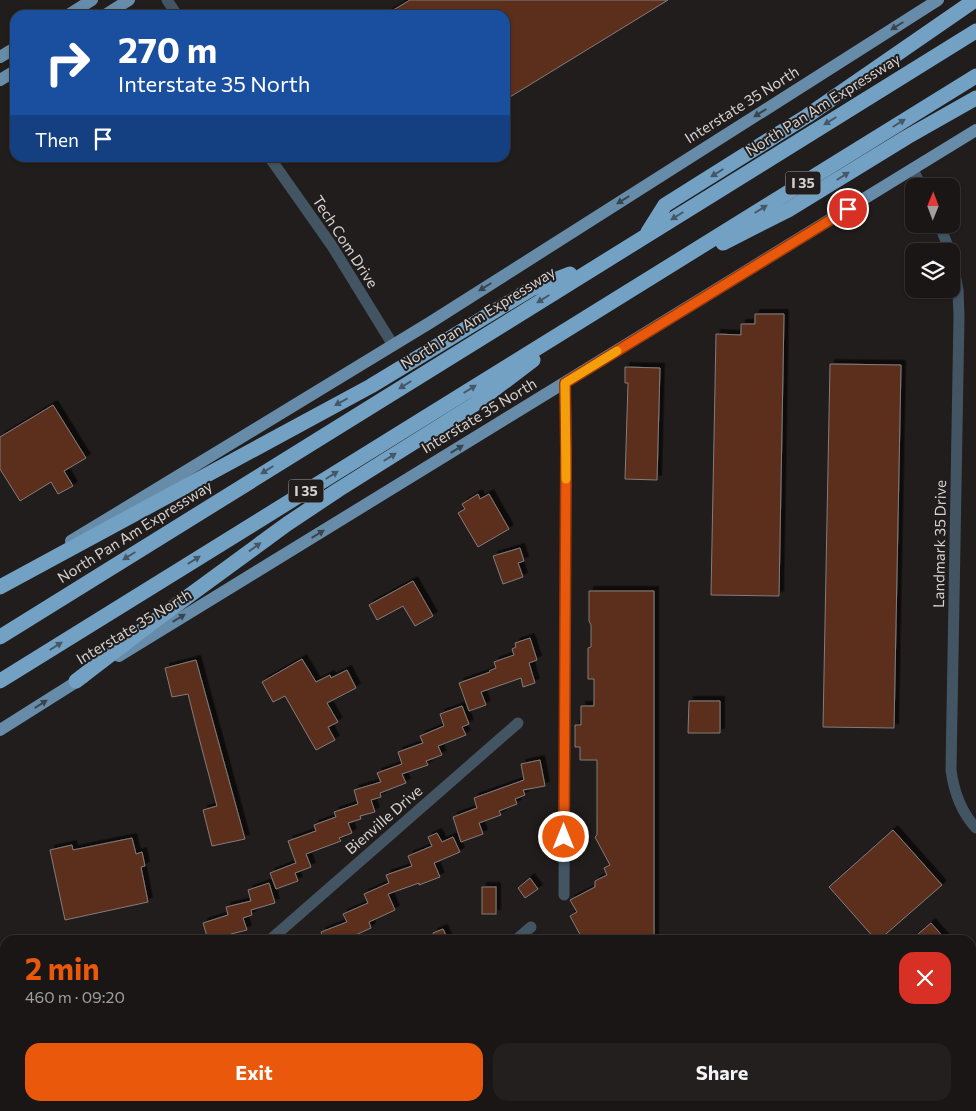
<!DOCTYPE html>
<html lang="en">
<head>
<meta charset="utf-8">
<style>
  :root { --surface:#191615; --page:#221f1e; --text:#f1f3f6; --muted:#9f9fa0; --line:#373534; --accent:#ea580c }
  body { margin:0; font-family:Commissioner,sans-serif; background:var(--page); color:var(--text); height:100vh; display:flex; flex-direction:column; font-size:19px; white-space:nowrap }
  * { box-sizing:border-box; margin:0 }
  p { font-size:16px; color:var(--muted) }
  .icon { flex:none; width:28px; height:28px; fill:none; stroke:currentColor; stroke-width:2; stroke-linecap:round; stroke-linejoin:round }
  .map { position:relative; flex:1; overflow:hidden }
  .panel { position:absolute; left:0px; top:935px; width:976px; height:176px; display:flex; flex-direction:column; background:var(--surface); border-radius:15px 15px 0 0; box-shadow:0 1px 4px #0004,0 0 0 1px var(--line) }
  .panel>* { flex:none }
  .guide { position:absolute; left:10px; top:10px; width:500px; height:152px; border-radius:15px; box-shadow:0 1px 4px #0004,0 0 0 1px var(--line); background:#1a4fa0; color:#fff; overflow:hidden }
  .needle { width:32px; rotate:1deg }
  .tools { position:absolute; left:905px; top:178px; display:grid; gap:10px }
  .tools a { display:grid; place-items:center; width:55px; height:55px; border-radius:10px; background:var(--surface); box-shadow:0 1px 4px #0004,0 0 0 1px var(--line); font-size:25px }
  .pin { position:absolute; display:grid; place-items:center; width:42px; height:42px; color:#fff; margin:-21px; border:2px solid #fff; border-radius:50%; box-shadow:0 1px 5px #0007 }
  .me { position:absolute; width:55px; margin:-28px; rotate:0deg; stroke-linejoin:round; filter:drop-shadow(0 0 4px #0008) }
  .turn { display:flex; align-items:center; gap:18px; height:105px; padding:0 25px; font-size:22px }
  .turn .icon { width:65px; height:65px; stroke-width:2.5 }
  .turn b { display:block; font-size:35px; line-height:42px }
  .then { display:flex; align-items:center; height:48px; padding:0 25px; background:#0003; gap:10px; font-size:19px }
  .round { display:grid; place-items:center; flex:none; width:52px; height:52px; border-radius:15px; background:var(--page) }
  .headline { display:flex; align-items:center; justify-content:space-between; height:85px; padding:0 25px }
  h1 { font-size:30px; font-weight:700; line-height:38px; color:var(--accent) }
  .cta { display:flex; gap:10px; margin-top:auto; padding:10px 25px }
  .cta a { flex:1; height:58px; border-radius:15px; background:var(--accent); color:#fff; font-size:20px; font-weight:700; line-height:58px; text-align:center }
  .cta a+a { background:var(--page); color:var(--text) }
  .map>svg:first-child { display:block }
  .building { fill:#5b2d1f; stroke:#827d7b; filter:url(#shadow) }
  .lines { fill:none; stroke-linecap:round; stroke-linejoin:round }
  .minor { stroke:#435563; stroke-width:11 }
  .major { stroke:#668ca9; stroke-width:12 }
  .highway { stroke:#73a1c4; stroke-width:15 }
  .oneway { fill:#39444d }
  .oneway2 { fill:#465868 }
  .route-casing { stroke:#983908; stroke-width:12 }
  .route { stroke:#ea580c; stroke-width:9 }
  .slow { stroke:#f59e0b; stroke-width:9 }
  .labels { text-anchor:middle; stroke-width:4; stroke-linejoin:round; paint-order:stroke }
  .shield { fill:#211d1c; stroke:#9f9c9b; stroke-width:1 }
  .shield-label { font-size:14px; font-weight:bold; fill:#d5d2d1 }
  .street-label { font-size:15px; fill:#d5d2d1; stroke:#211d1c }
</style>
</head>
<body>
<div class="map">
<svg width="976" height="1111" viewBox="0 0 976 1111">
  <defs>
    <filter id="shadow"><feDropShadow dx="4.5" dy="-4.5" stdDeviation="0" flood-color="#0009"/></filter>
  </defs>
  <rect width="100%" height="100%" fill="#211d1c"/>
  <g class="building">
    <path d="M410,0H668L505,100V15H385Z"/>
    <path d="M755,314H784L779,596L711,595L716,334L741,335V324H755Z"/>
    <path d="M830,364L901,365L894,728L823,727Z"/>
    <path d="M625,367L660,368L657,480L625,479L628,383H625Z"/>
    <path d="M53,405L86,458L64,471L73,486L58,494L51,482L20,501L0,469V437Z"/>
    <path d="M478,494L480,499L489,494L509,529L478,547L458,513L465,509L462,504Z"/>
    <path d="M520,548L524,561L518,563L523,577L503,584L493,556Z"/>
    <path d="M413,581L433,616L415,626L403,606L377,620L369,605Z"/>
    <path d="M589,591H654V940H583L570,916L577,912L570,900L595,887V881L607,875L604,868L610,865L595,837L597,835V760H580V747H575V725H581V706H594V679H588V648L591,647V625L589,621Z"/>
    <path d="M530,638L537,660L529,663L535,683L523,687L521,678L481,692L486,705L469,711L459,683L490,672L489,671L496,668L494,662L514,655L512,649L516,647L515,643Z"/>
    <path d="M302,659L316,682L330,675L331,678L347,670L356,688L327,703L338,722L328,727L335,740L316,750L285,696L273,702L262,682Z"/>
    <path d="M196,660L245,839L212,846L203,810L217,806L198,734L188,694L172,697L165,668Z"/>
    <path d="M689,701H720V733H688Z"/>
    <path d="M462,706L469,724L462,727L466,735L438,746L442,755L426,761L428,765L402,774L406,783L380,793L381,797L371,800L375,812L360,816L361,819L348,823L352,833L339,838L341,841L306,854L311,867L295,873L298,881L276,889L270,873L296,863L288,841L316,831L314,825L336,817L334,812L358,804L354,790L381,782L377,773L402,764L398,752L423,743L420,736L444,726L440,714Z"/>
    <path d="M540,760L545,786L523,790L525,795L515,799L517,804L499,811L501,815L479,823L483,834L461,842L453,817L477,808L474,798L524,780L521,764Z"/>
    <path d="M893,830L942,885L879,940H876L829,887Z"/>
    <path d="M437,833L442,842L453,837L460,852L434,863L440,877L419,885V883L388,894L395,910L369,922L371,928L349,938L350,940H324L321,932L347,922L343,914L368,903L364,894L389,883L386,875L412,866L408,856L432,846L428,837Z"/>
    <path d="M132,838L136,854L142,852L145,866L141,867L148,902L65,920L50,850L72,845L73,850Z"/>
    <path d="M530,878L538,889L525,898L518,888Z"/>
    <path d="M269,883L275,903L251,910L252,915L243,918L247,930L231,934L232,935L218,940H208L203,923L228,915L226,907L251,901L248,890Z"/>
    <rect x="482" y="887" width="14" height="27"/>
    <path d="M931,923L946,940H911Z"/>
    <path d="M443,929L448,940H436L433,933Z"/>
  </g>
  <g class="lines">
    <g class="minor">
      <path d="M167,0L177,15"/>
      <path d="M270,158L332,246L393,345"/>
      <path d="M913,169L921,186"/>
      <path d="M939,224L950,251"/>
      <path d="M951,254L958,290L959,316L951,770C954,792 961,812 976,828"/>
      <path d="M564,895L566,421L565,383"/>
      <path d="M270,940L518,723"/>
      <path d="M516,940L531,927"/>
      <path d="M78,1111L83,1106"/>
      <path d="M321,1111L326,1106"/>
    </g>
    <g class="major">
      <path d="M68,15L92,0"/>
      <path d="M105,15L129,0"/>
      <path d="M0,57L15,48"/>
      <path d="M0,80L15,71"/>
      <path d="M71,541L431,322L938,0"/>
      <path d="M119,656L976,130"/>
      <path d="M0,730L84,677"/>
      <path d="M971,1035L976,1031"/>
      <path d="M884,1111L889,1106"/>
    </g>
    <g class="highway">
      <path d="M648,232L665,205L807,116L975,0"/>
      <path d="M723,243L788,210L907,137L976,98"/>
      <path d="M0,587L371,386L531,289L570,274"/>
      <path d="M0,637L976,31"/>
      <path d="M0,681L976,76"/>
      <path d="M76,681L149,625L287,524L338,490L475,404L533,360"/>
    </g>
  </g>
  <defs><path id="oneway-solid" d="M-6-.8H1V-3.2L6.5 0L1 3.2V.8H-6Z" transform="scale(1.25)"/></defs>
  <g class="oneway">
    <use href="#oneway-solid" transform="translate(897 26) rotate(148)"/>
    <use href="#oneway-solid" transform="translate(760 113) rotate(148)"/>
    <use href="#oneway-solid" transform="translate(623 200) rotate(148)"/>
    <use href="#oneway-solid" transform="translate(485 287) rotate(148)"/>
    <use href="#oneway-solid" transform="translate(457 449) rotate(-31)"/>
    <use href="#oneway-solid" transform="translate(318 534) rotate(-31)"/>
    <use href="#oneway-solid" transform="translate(179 618) rotate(-31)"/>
    <use href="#oneway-solid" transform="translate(41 704) rotate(-32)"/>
  </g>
  <g class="oneway2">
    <use href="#oneway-solid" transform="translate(830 121) rotate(148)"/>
    <use href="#oneway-solid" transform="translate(899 123) rotate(-32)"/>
    <use href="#oneway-solid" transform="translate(717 173) rotate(148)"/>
    <use href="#oneway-solid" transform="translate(843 176) rotate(-32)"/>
    <use href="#oneway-solid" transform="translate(761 209) rotate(-32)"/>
    <use href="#oneway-solid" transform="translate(677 216) rotate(148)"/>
    <use href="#oneway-solid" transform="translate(543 299) rotate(148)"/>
    <use href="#oneway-solid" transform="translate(405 385) rotate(148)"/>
    <use href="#oneway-solid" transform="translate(470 389) rotate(-32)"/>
    <use href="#oneway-solid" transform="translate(341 402) rotate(151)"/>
    <use href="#oneway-solid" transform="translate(390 457) rotate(-32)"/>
    <use href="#oneway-solid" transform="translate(267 470) rotate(148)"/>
    <use href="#oneway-solid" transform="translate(332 475) rotate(-32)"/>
    <use href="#oneway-solid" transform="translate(255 547) rotate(-36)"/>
    <use href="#oneway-solid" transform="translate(129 556) rotate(148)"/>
    <use href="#oneway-solid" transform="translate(194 560) rotate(-32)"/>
    <use href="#oneway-solid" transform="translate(56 646) rotate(-32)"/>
  </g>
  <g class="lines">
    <defs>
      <path id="route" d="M564,837L566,451L565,383L848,209"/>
    </defs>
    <use href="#route" class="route-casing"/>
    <use href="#route" class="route"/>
    <path class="slow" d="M566,479L565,383L617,351"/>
  </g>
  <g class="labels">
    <g class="shield">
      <rect x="785.5" y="171.5" width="35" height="23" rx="4"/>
      <rect x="288.5" y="479.5" width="35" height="23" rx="4"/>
    </g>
    <g class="shield-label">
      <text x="803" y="188">I 35</text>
      <text x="306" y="496">I 35</text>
    </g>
    <g class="street-label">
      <text transform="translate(742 105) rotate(-32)" y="5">Interstate 35 North</text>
      <text transform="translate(823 105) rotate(-32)" y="5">North Pan Am Expressway</text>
      <text transform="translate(345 242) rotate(57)" y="5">Tech Com Drive</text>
      <text transform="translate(478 318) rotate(-32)" y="5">North Pan Am Expressway</text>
      <text transform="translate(479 416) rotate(-31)" y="5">Interstate 35 North</text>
      <text transform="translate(135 532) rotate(-32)" y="5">North Pan Am Expressway</text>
      <text transform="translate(940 544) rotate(-89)" y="5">Landmark 35 Drive</text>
      <text transform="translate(134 627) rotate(-31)" y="5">Interstate 35 North</text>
      <text transform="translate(384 820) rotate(-41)" y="5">Bienville Drive</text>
    </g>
  </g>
</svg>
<div class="tools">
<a><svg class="needle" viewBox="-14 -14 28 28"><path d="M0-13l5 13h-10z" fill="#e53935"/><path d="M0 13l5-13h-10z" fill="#9f9fa0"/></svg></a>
<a><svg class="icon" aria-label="layers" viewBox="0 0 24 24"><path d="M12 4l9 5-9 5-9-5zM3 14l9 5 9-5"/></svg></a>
</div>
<div class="pin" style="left:848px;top:209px;background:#d93025"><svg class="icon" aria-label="arrive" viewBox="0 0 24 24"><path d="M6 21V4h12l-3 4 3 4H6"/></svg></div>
<svg class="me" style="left:564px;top:837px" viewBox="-20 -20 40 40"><circle r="17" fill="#ea580c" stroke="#fff" stroke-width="3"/><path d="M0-11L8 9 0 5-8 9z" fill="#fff"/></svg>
<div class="guide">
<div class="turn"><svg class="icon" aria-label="right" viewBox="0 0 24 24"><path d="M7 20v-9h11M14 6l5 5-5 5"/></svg><div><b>270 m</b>Interstate 35 North</div></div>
<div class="then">Then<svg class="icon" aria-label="arrive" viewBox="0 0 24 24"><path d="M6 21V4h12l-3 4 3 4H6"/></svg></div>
</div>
<section class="panel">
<div class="headline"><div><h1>2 min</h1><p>460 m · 09:20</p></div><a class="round" style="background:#d93025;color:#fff"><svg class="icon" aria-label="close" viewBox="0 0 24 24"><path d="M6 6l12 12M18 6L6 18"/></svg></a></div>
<div class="cta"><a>Exit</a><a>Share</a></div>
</section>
</div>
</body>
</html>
